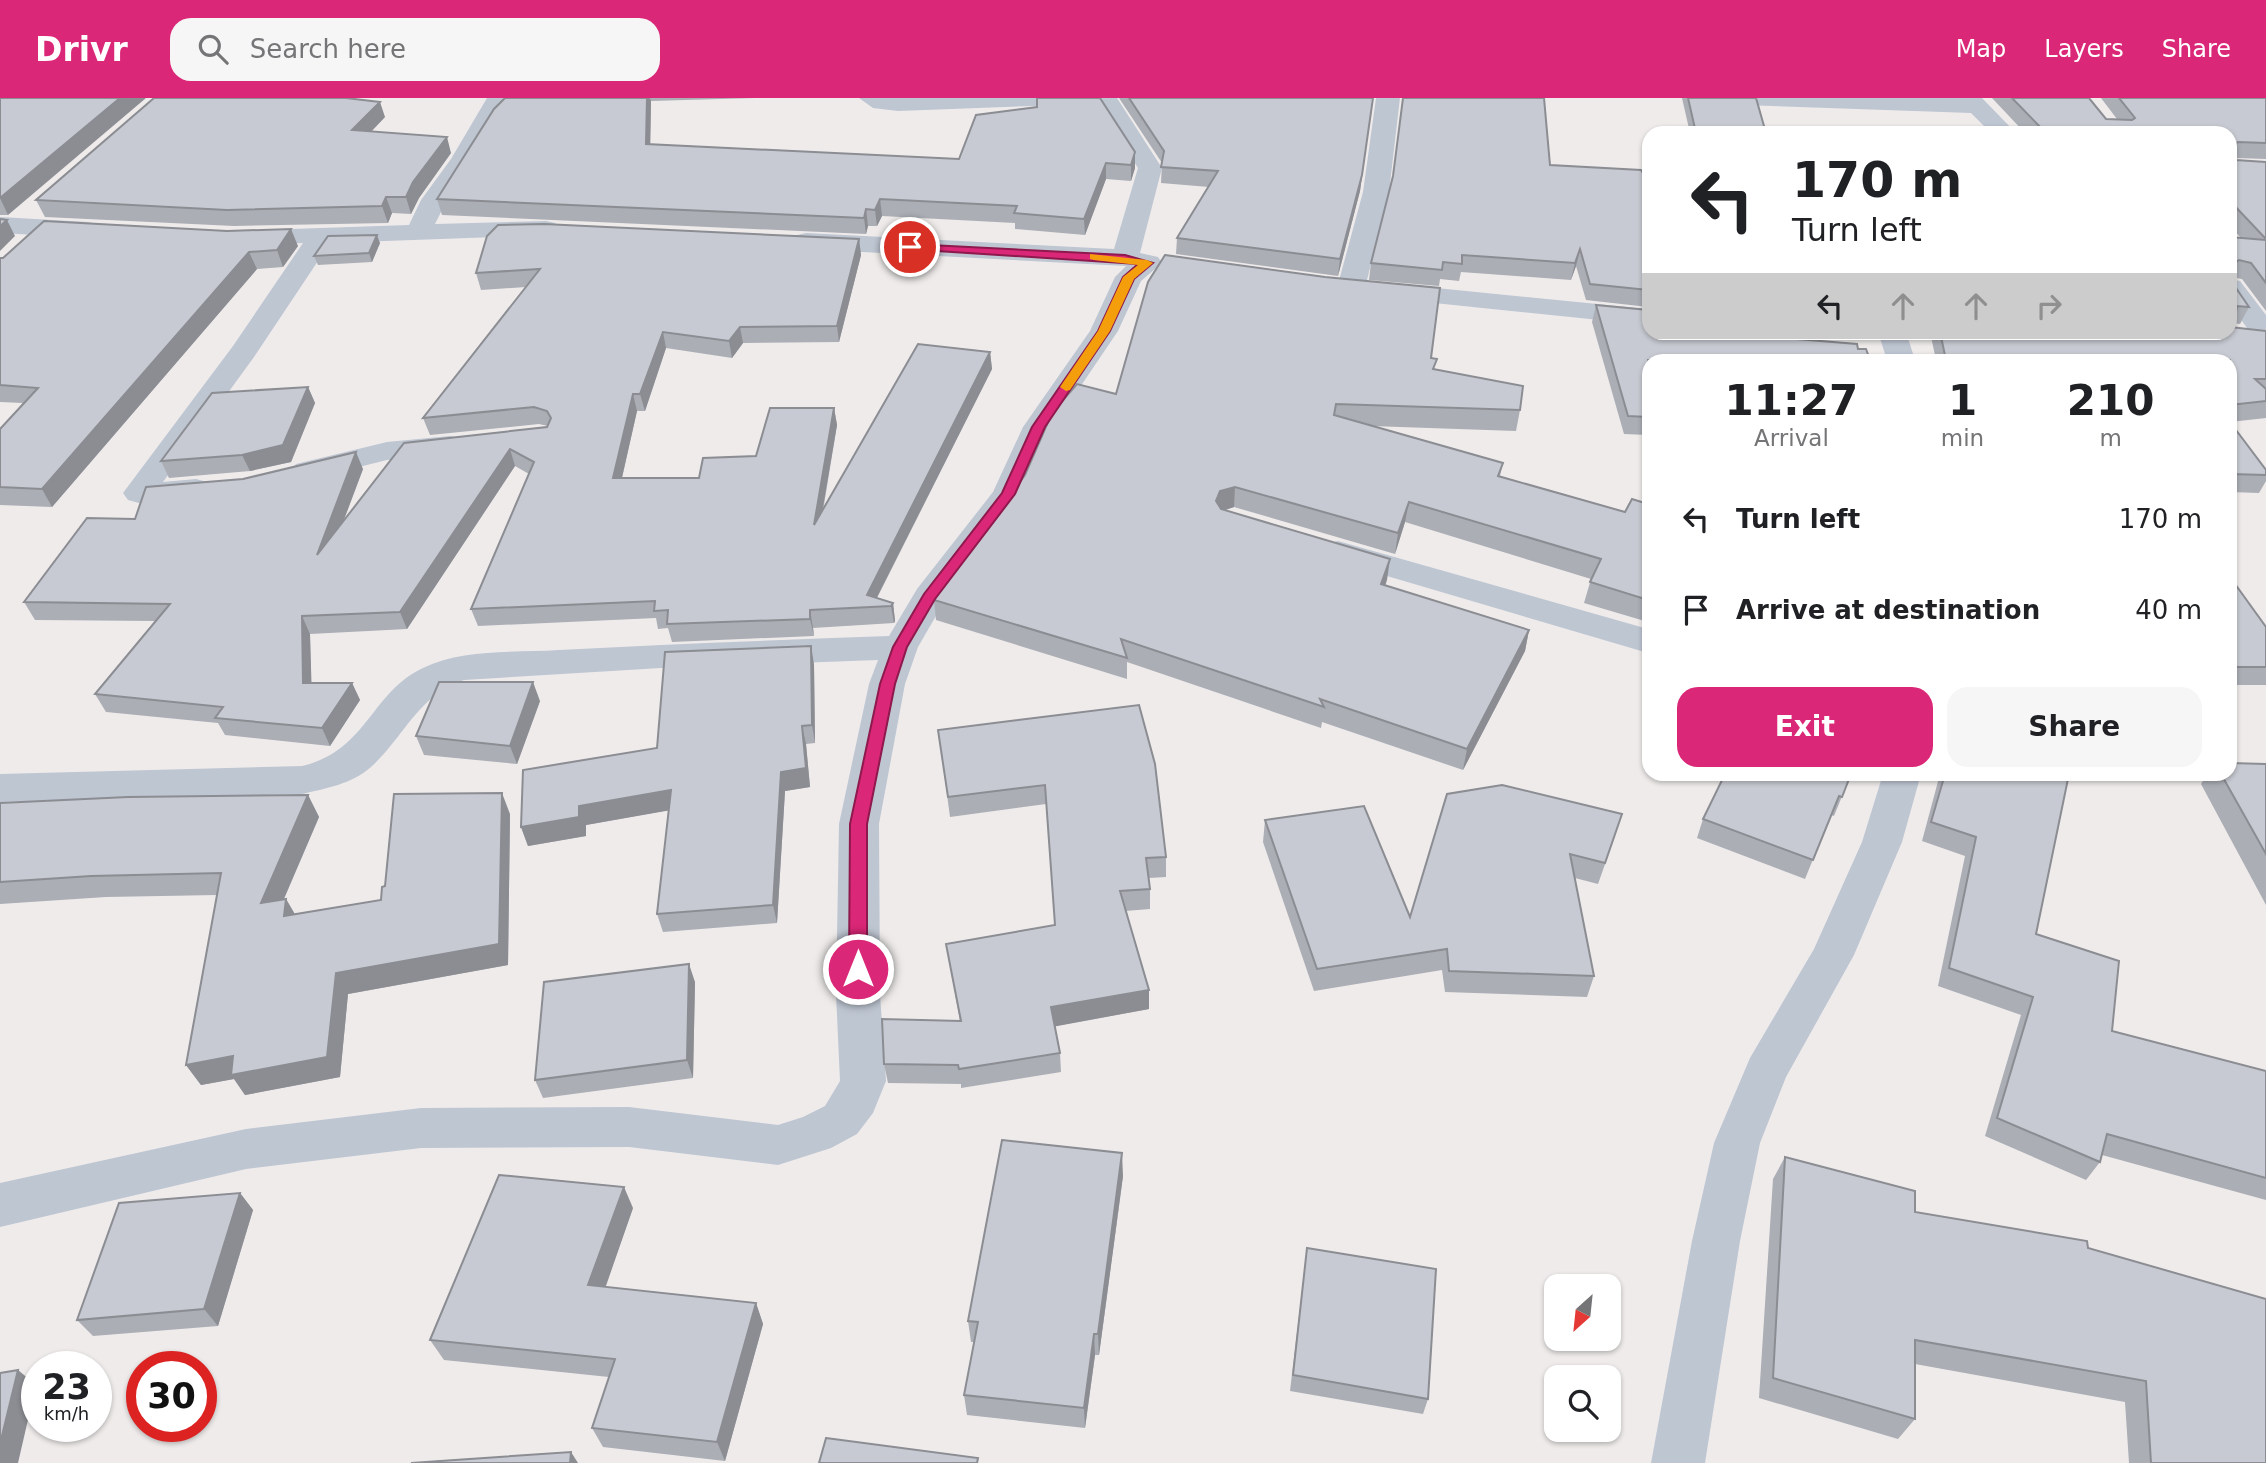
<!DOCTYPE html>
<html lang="en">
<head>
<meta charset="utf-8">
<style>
  :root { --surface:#fff; --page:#f6f6f6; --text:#202124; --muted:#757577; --accent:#db2777 }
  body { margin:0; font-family:"DejaVu Sans",sans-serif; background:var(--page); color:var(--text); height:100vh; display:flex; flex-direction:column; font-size:26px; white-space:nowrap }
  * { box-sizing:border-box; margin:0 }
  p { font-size:23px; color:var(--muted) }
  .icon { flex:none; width:38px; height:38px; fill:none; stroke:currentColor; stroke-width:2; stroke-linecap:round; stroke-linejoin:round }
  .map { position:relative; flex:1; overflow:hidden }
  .drawer { position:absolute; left:1642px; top:256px; width:595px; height:427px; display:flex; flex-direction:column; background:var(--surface); border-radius:21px; box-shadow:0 2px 5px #0004 }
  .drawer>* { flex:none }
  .guide { position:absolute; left:1642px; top:28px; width:595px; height:214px; border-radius:21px; box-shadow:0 2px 5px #0004; background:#fff; color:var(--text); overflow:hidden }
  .needle { width:46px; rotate:207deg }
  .controls { position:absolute; left:1544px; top:1176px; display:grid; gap:14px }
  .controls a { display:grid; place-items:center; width:77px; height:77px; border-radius:14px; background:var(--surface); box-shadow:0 2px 5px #0004; font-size:35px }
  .speed { position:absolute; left:21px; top:1253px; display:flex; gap:14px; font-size:35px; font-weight:700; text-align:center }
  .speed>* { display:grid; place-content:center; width:91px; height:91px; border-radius:50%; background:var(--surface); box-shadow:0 2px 5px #0004; line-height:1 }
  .speed small { font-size:18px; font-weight:400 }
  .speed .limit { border:10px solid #d22; background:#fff; color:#111 }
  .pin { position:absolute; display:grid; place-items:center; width:60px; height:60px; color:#fff; margin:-30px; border:4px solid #fff; border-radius:50%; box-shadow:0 2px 7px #0007 }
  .me { position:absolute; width:77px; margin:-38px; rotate:0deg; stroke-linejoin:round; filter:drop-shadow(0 0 5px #0008) }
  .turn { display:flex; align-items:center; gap:24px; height:147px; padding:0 35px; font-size:32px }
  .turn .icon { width:91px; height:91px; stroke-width:2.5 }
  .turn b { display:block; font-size:49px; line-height:60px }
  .lanes { display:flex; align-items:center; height:66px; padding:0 35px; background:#0003; justify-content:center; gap:35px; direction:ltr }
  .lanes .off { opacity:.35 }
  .eta { display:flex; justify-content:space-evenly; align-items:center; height:119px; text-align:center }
  .eta b { font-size:42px; font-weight:700; line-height:49px }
  .cta { display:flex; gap:14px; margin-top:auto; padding:14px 35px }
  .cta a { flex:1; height:80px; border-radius:21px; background:var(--accent); color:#fff; font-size:28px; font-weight:700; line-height:80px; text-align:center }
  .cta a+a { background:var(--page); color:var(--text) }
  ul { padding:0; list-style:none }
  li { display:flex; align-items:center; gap:21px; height:91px; padding:0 35px }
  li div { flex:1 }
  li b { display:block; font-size:26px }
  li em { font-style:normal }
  header { display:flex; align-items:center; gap:42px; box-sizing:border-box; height:98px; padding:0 35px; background:var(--accent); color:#fff }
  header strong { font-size:33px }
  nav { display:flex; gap:38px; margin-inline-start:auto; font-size:24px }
  .search { width:490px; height:63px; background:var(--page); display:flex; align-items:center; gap:18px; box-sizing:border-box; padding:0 24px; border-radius:21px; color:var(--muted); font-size:26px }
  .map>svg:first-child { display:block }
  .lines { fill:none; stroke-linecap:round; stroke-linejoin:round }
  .minor { fill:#bec6d2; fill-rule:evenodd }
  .wall { fill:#abaeb5 }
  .shaded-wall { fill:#8b8d93 }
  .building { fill:#c7cad2; stroke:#8b8d93; stroke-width:2 }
  .route { fill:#db2777; stroke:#8e194d; stroke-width:2 }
  .slow { fill:#f59e0b }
</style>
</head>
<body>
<header>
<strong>Drivr</strong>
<div class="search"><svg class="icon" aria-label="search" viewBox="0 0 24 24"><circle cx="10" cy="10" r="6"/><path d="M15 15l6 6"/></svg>Search here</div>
<nav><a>Map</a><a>Layers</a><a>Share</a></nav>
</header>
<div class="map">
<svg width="2266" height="1365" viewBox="0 0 2266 1365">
  <rect width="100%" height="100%" fill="#efebeb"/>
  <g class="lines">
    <g class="minor">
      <path d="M487,0H511L474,63L447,102L435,126L546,123L555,125L559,131L555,137L330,145L254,259L163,384L196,381L207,384L212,391L207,398L139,405L128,402L123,395L233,248L303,145L243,147L234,145L230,139L234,133L409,127L421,102L451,61Z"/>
      <path d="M859,0H1071L1067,5L1059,7L898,13L873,10Z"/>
      <path d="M1093,0H1117L1162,70L1140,155L1158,159L1162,165L1141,183L1118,233L1053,329L1024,396L944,504L918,549L905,586L879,726L880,896L886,983L873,1015L857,1036L831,1050L778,1067L629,1049L421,1050L246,1071L0,1129V1085L246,1031L421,1010L629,1009L778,1027L803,1019L825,1008L840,983L836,896L839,726L869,586L878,562L661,570L464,582C419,596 404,639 371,669C352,686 327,690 302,696L0,704V676L302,668C367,653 371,594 423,570C463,550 516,555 559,552C669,546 779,542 889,538L917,491L993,394L1023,329L1090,233L1115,179L1126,168L806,151L797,149L793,143L797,137L806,135L1114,151L1138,70Z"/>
      <path d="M1376,0H1400L1389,94L1365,190L1361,196L1351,198L1341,196L1337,190L1363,94Z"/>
      <path d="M1731,0H1982L2016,35H1991L1971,15L1743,7L1735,5Z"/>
      <path d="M0,119L88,124L97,126L101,132L97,138L88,140L0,135Z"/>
      <path d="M2230,181L2240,183L2266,217V245L2256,242L2230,207Z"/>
      <path d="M1386,185L1648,211V227L1376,199L1372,193L1376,187Z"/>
      <path d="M1878,234H1906L1915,262H1887Z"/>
      <path d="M450,338L461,340L465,347L461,354L387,362L307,382L296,380L291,373L296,366L387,344Z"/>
      <path d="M1338,443L1648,531V555L1326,460L1321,453L1326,446Z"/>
      <path d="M1883,676H1921L1902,744L1854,857L1786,979L1760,1045L1740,1143L1705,1365H1651L1692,1143L1714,1045L1750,960L1814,851L1862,744Z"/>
    </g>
  </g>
  <g class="wall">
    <path d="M0,0L8,117H0Z"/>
    <path d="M505,0H755L651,3L650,46L959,61L1100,0L1135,70L1131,83L1106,81L1085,137L1015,131V125L882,118L877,128H868L866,136L442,117L437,101Z"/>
    <path d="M1119,0H1373L1360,93L1338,178L1176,156L1177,140L1209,89L1161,85L1162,65Z"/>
    <path d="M1682,0H1756L1766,35H1690Z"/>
    <path d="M1992,0H2089L2106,21H2117L2101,0H2266V61L2236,60V62L2266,64V213L2242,181L2236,180V190L2249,209L2240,226L2231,225L2230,227V140H2241L2230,128V35H2025Z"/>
    <path d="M385,19L371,34L451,55L419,100L411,116L392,115L388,125L234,128L45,119L36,102Z"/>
    <path d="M1550,67L1648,83V209L1586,202L1576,168L1571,182L1461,174L1459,183L1440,181L1439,188L1369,182L1371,165Z"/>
    <path d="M859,141L861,157L839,244L743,245L732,260L666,250L645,313H637L622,380H699L756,358L834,310L837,327L823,413L990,254L992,271L877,500L893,505L895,523L894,525L813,530L814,538L672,544L668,530L658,531L656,520L478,528L471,511L529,376L515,368L407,531L310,536L311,585H352L360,602L330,648L225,637L218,625L106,614L95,596L155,523L35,522L24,504L135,421L363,371L344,422L547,329L548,328L539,326L430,337L423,320L526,189L481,192L476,175Z"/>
    <path d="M380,145L372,164L318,167L314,158Z"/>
    <path d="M298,148L283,169L257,171L52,409L0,407V331L23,305L0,304V160Z"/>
    <path d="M1596,207L1648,262V337L1624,336L1592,224Z"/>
    <path d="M2266,233V320L2230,324V262H1936L1930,234H2230Z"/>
    <path d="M1431,260L1435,272L1520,312L1516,333L1371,328L1503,365L1500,378L1625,414L1648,406V524L1584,505L1591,481L1405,424L1395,456L1234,409L1225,412L1390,461L1385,487L1529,532L1525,553L1463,672L1322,624L1321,630L1127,564V581L936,522L934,502L1116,296Z"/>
    <path d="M308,289L315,305L291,364L250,373L169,380L161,363Z"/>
    <path d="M2230,324L2266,372V383L2259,395L2230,394Z"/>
    <path d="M2230,479L2266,529V587H2230Z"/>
    <path d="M811,548L814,567L815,645L806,646L810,689L785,693L777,825L663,834L657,816L669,712L586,727V738L528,748L521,729L657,650Z"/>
    <path d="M540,603L517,666L424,657L416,638Z"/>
    <path d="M1139,607L1166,759V779L1149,780L1150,791V811L1125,813L1149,911L1055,928L1060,955L1061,974L961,990V986L888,985L884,966L960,923L946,846L1055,827L1046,706L950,719L941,652Z"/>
    <path d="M2266,666V807L2201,686L2207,676H2230Z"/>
    <path d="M1718,676H1851L1834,718L1831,717L1805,781L1697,740L1703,721L1724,678Z"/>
    <path d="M1940,676H2069L2036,836L2112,933L2266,973V1102L2102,1057L2100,1064L2086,1082L1985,1038L2021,917L1938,888L1965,758L1922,743Z"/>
    <path d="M308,697L319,719L284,801H286L295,816L381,802L385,788L510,716L508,867L348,896L340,979L245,997L234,981L201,987L186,967L217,797L106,799L0,806V705Z"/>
    <path d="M1265,722L1410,819L1615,738L1598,786L1575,780L1594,878L1587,899L1445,894L1442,872L1314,893L1263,744Z"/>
    <path d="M695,884L693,980L543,1000L535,982Z"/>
    <path d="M1785,1059L1915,1114L2088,1150L2266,1365H2129L2125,1304L1915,1266V1321L1898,1341L1759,1300L1773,1081Z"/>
    <path d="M1123,1078L1099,1257H1095L1085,1330L967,1317L964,1297L974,1244H971L968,1223Z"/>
    <path d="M240,1095L253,1112L218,1228L93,1238L77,1222Z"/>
    <path d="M633,1110L605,1189L756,1205L763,1226L725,1363L603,1349L592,1330L609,1279L444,1262L430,1242Z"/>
    <path d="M1307,1150L1428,1301L1423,1316L1290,1293Z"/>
  </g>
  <g class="shaded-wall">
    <path d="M120,0H146L8,117L0,100Z"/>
    <path d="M647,0H650L651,3L650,62L646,46Z"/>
    <path d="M1373,0L1360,93L1338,178L1340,161Z"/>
    <path d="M380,4L385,19L357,48L352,32Z"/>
    <path d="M447,39L451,55L419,100L411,116L406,99L413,84Z"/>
    <path d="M1135,54V70L1131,83V67Z"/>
    <path d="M1106,65V81L1085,137L1084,121Z"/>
    <path d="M386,99L392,115L388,125L382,108Z"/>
    <path d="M880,101L882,118L877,128L875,112Z"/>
    <path d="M866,111L868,128L866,136L864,120Z"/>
    <path d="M7,122L15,138L0,153V128Z"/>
    <path d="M291,131L298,148L283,169L277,152Z"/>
    <path d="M377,137L380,145L372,164L369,155Z"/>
    <path d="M859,141L861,157L839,244L837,228Z"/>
    <path d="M1580,151L1576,168L1571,182L1575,165Z"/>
    <path d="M249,154L257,171L52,409L42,391Z"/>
    <path d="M740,229L743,245L732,260L729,243Z"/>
    <path d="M663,234L666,250L645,313L640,296Z"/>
    <path d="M990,254L992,271L872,509L867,497Z"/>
    <path d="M308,289L315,305L291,364L250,373L242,357Z"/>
    <path d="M633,296L637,313L618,397L613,380Z"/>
    <path d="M834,310L837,327L817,444L814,427Z"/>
    <path d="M510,351L515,368L407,531L400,514Z"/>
    <path d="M356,354L363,371L324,474L317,457Z"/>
    <path d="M1235,389L1234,409L1219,414L1216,403L1220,393Z"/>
    <path d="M1409,404L1405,424L1395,456L1398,435Z"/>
    <path d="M1390,461L1387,482L1379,507L1381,486Z"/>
    <path d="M893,505L895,523L894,525L891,508Z"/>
    <path d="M810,512L813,530L814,538L810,521Z"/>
    <path d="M302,518L310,536L312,602L303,585Z"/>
    <path d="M1529,532L1525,553L1463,672L1467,651Z"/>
    <path d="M811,548L814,567L815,645L812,627Z"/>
    <path d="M533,584L540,603L517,666L510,648Z"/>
    <path d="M352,585L360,602L330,648L322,630Z"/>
    <path d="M802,628L806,646L810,689L785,693L777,825L773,807L781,674Z"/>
    <path d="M671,692L677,711L586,727V738L528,748L521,729L579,708Z"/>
    <path d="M502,695L510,716L508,867L348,896L340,979L245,997L234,981L201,987L186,967L336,875Z"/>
    <path d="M308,697L319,719L273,826L261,805Z"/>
    <path d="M286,801L298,822L284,818Z"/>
    <path d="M689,866L695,884L693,980L687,962Z"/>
    <path d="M1149,892V911L1052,929L1051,909Z"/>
    <path d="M1122,1055L1123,1078L1099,1257L1098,1236Z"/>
    <path d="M624,1089L633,1110L599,1208L588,1187Z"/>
    <path d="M240,1095L253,1112L218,1228L204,1211Z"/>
    <path d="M756,1205L763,1226L725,1363L717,1344Z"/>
    <path d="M1094,1236L1095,1257L1085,1330L1084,1310Z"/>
    <path d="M18,1272L36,1287L18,1365H0V1346Z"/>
    <path d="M571,1354L578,1365H570Z"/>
  </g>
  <g class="building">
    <path d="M0,0H120L0,100Z"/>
    <path d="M154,0H346L380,4L352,32L447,39L413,84L406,99H386L382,108L227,112L36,102Z"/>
    <path d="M505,0H647L646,46L959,61L976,17L1037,9V0H1100L1135,54L1131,67L1106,65L1084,121L1014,115L1017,108L880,101L875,112L866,111L864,120L437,101L494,11Z"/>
    <path d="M1129,0H1373L1362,77L1340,161L1177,140L1218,73L1161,69L1164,53Z"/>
    <path d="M1403,0H1544L1550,67L1641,72L1648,83V192L1590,186L1580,151L1575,165L1462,157V166L1443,164L1442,172L1371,165L1393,78Z"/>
    <path d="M1688,0H1756L1766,35H1696Z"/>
    <path d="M2012,0H2089L2106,21L2132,22L2135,20L2119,0H2266V45L2238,44L2235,46L2236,62L2266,64V141L2230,103V35H2046Z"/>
    <path d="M0,121L7,122L0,128Z"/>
    <path d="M44,123L227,133L291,131L277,152L249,154L42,391L0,389V331L38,290L0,287V160H3Z"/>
    <path d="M544,126L859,141L837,228L740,229L729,243L663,234L640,296H633L613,380H699L703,360L756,358L770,310H834L814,427L918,246L990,254L867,497L893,505L891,508L810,512V521L667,526L668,512L654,513L655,503L471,511L534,364L510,351L400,514L302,518L303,585H352L322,630L215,620L223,609L95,596L170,506L24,504L87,420L135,421L146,389L243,381L356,354L317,457L404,345L547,329L551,320L547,313L534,309L423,320L540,171L476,175L487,138L498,127Z"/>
    <path d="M377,137L369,155L314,158L328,138Z"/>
    <path d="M2230,139L2266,142V185L2251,165L2239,162L2236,164V190L2249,209L2237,208L2236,214H2230Z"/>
    <path d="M1165,157L1325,179L1440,190L1431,260L1437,261L1433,271L1523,288L1520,312L1336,306L1334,317L1503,365L1498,378L1625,414L1632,401L1648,406V502L1590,484L1601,461L1409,404L1398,435L1235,389L1220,393L1216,403L1221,411L1390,461L1381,486L1529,532L1467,651L1320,601L1324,609L1121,541L1127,560L934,502L1025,377L1052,315L1077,286L1116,296L1148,184Z"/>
    <path d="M1596,207L1648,212V234H1713L1857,246L1858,251H1866L1870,262H1648V319L1628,318Z"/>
    <path d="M2230,229L2266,233V281H2255L2266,291V303L2230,307V262H1946L1940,234H2230Z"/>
    <path d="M308,289L283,347L242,357L161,363L212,295Z"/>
    <path d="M2230,324L2266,372V377L2230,376Z"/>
    <path d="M2230,479L2266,529V569H2230Z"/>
    <path d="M811,548L812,627L802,628L806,670L781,674L773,807L657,816L671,692L579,708V719L521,729L523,672L657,650L665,554Z"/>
    <path d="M439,584H533L510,648L416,638Z"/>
    <path d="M1139,607L1155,666L1166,759L1146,760L1150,791L1120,793L1149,892L1051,909L1060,955L959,971L958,967L884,966L882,921L961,923L946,846L1055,827L1045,687L948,699L938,632Z"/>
    <path d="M2230,665L2266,666V756L2221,676H2230Z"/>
    <path d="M1725,676H1851L1842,699L1839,698L1813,762L1703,721Z"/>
    <path d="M1945,676H2069L2036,836L2119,863L2112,933L2266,973V1080L2107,1036L2100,1064L1997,1020L2033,899L1949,870L1976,739L1931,724Z"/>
    <path d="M1502,687L1622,716L1605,765L1570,756L1594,878L1449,873L1447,851L1317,871L1265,722L1364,708L1410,819L1447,696Z"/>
    <path d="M502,695L499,846L336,875L327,959L231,977L233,958L186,967L221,775L91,778L0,784V705L128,699L308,697L261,805L286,801L284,818L381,802L382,789L385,788L394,696Z"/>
    <path d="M689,866L687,962L535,982L544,884Z"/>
    <path d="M1002,1042L1122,1055L1098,1236H1094L1084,1310L964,1297L978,1224L968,1223Z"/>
    <path d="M1785,1059L1915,1093V1114L2087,1143L2088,1150L2266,1201V1365H2151L2146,1283L1915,1242V1321L1773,1280Z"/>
    <path d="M499,1077L624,1089L588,1187L756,1205L717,1344L592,1330L615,1261L430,1242Z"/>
    <path d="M240,1095L204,1211L77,1222L119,1105Z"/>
    <path d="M1307,1150L1436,1171L1428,1301L1293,1277Z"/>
    <path d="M18,1272L0,1346V1275Z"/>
    <path d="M826,1340L978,1360L977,1365H819Z"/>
    <path d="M571,1354L570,1365H411Z"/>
  </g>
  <path class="route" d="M910,146L1125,157L1153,165L1134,181L1110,233L1045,329L1015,396L935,501L907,549L895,586L867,726V871L864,876H852L849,871L850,726L880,586L893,549L924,496L1002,395L1032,329L1098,233L1123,179L1138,166L906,151V147Z"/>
  <path class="slow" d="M1090,156L1147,162L1153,165L1134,181L1110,233L1070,292L1066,293L1060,289L1098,233L1123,179L1138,167L1094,162L1090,161Z"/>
</svg>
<div class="controls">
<a><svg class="needle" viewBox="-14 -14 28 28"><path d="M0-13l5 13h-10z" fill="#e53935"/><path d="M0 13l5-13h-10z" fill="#757577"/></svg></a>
<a><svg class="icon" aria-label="search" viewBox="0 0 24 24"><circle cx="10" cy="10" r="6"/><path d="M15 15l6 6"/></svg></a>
</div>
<div class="speed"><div>23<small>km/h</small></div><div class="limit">30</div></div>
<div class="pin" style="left:910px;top:149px;background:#d93025"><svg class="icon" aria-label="arrive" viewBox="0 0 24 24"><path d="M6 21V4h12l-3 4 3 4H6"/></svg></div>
<svg class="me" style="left:858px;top:871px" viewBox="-20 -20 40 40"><circle r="17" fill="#db2777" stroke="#fff" stroke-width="3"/><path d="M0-11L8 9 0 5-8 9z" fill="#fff"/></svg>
<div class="guide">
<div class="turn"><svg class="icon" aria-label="left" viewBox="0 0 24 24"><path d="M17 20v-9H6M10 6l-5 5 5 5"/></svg><div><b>170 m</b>Turn left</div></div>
<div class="lanes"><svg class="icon" aria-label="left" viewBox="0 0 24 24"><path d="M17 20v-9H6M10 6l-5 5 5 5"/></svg><svg class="icon off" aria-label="ahead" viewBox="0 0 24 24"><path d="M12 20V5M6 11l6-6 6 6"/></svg><svg class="icon off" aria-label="ahead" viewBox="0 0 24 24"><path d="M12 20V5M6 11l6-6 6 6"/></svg><svg class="icon off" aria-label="right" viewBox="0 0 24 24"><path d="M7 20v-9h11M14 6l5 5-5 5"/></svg></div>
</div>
<section class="drawer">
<div class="eta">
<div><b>11:27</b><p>Arrival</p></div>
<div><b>1</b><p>min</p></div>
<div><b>210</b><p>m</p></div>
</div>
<ul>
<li><svg class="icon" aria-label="left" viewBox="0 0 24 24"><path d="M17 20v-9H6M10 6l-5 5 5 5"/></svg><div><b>Turn left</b></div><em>170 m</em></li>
<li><svg class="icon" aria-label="arrive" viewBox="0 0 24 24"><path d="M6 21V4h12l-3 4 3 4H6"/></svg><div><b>Arrive at destination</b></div><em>40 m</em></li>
</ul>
<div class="cta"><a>Exit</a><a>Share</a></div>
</section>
</div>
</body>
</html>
